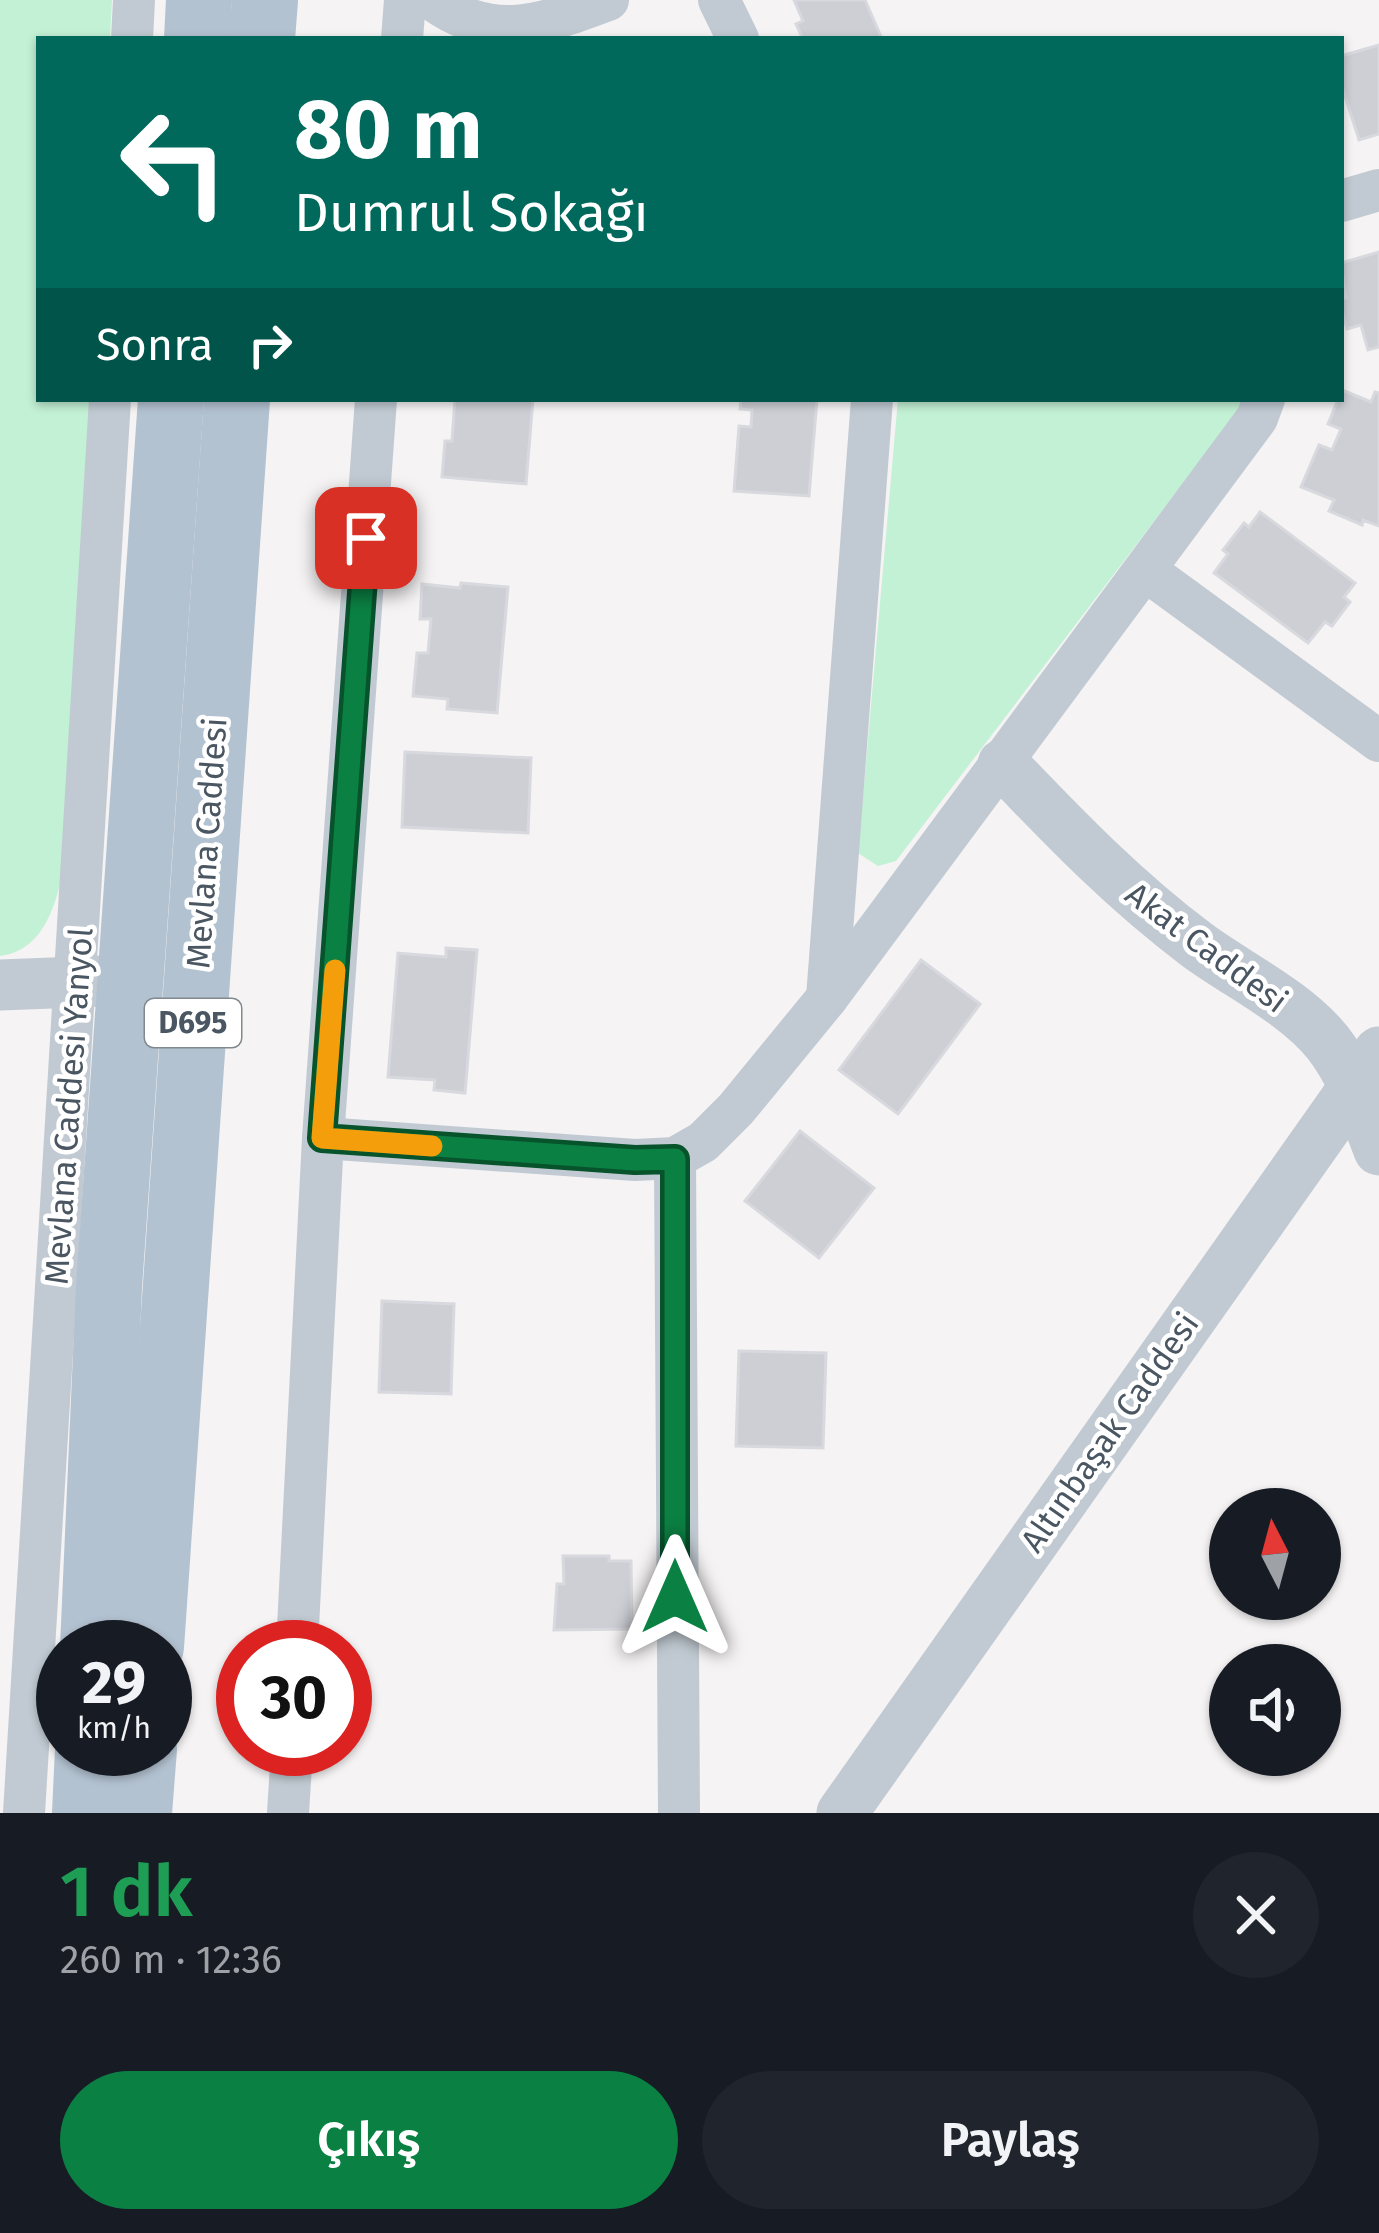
<!DOCTYPE html>
<html lang="tr">
<head>
<meta charset="utf-8">
<style>
  :root { --surface:#171b24; --page:#20242c; --text:#f1f3f6; --muted:#9ea1a6; --accent:#0b8043 }
  body { margin:0; font-family:"Fira Sans",sans-serif; background:var(--page); color:var(--text); height:100vh; display:flex; flex-direction:column; font-size:45px; white-space:nowrap }
  * { box-sizing:border-box; margin:0 }
  p { font-size:39px; color:var(--muted) }
  .icon { flex:none; width:66px; height:66px; fill:none; stroke:currentColor; stroke-width:2; stroke-linecap:round; stroke-linejoin:round }
  .map { position:relative; height:1813px; overflow:hidden }
  .panel { display:flex; flex-direction:column; background:var(--surface); flex:1 }
  .panel>* { flex:none }
  .banner { position:absolute; left:36px; top:36px; width:1308px; height:366px; border-radius:0px; box-shadow:0 3px 9px #0004; background:#00695c; color:#fff; overflow:hidden }
  .needle { width:78px; rotate:354deg }
  .controls { position:absolute; left:1209px; top:1488px; display:grid; gap:24px }
  .controls a { display:grid; place-items:center; width:132px; height:132px; border-radius:50%; background:var(--surface); box-shadow:0 3px 9px #0004; font-size:60px }
  .speed { position:absolute; left:36px; top:1620px; display:flex; gap:24px; font-size:60px; font-weight:700; text-align:center }
  .speed>* { display:grid; place-content:center; width:156px; height:156px; border-radius:50%; background:var(--surface); box-shadow:0 3px 9px #0004; line-height:1 }
  .speed small { font-size:30px; font-weight:400 }
  .speed .limit { border:18px solid #d22; background:#fff; color:#111 }
  .pin { position:absolute; display:grid; place-items:center; width:102px; height:102px; color:#fff; margin:-51px; border-radius:24px; box-shadow:0 6px 18px #0006 }
  .me { position:absolute; width:132px; margin:-66px; rotate:0deg; stroke-linejoin:round; filter:drop-shadow(0 0 9px #0008) }
  .turn { display:flex; align-items:center; gap:42px; height:252px; padding:0 60px; font-size:54px }
  .turn .icon { width:156px; height:156px; stroke-width:2.5 }
  .turn b { display:block; font-size:84px; line-height:102px }
  .then { display:flex; align-items:center; height:114px; padding:0 60px; background:#0003; gap:24px; font-size:45px }
  .round { display:grid; place-items:center; flex:none; width:126px; height:126px; border-radius:63px; background:var(--page) }
  .overview { display:flex; align-items:center; justify-content:space-between; height:204px; padding:0 60px }
  h1 { font-size:72px; font-weight:600; line-height:90px; color:#1e9e55 }
  .action { display:flex; gap:24px; margin-top:auto; padding:24px 60px }
  .action a { flex:1; height:138px; border-radius:72px; background:var(--accent); color:#fff; font-size:48px; font-weight:600; line-height:138px; text-align:center }
  .action a+a { background:var(--page); color:var(--text) }
  .map>svg:first-child { display:block }
  .green { fill:#c3f1d5 }
  .building { fill:#cdcfd5; stroke:#d7d9de; stroke-width:3 }
  .lines { fill:none; stroke-linecap:round; stroke-linejoin:round }
  .minor { stroke:#c1cad2; stroke-width:42 }
  .tertiary { stroke:#c1cad2; stroke-width:51 }
  .primary { stroke:#b3c2d1; stroke-width:66 }
  .route-casing { stroke:#07532c; stroke-width:30 }
  .route { stroke:#0b8043; stroke-width:21 }
  .slow { stroke:#f59e0b; stroke-width:21 }
  .labels { text-anchor:middle; stroke-width:9; stroke-linejoin:round; paint-order:stroke }
  .shield { fill:#fff; stroke:#808990; stroke-width:3 }
  .shield-label { font-size:30px; font-weight:bold; fill:#4a5661 }
  .street-label { font-size:33px; fill:#4a5661; stroke:#fff }
</style>
</head>
<body>
<div class="map">
<svg width="1379" height="1813" viewBox="0 0 1379 1813">
  <rect width="100%" height="100%" fill="#f5f3f3"/>
  <g class="green">
    <path d="M0,0H112L110,39H39V399H93L67,854C58,894 49,950 0,956Z"/>
    <path d="M898,399H1247L896,861L878,866L858,853Z"/>
  </g>
  <g class="building">
    <path d="M794,0H865L882,39H803L796,24L803,21Z"/>
    <path d="M1379,45V134L1359,140L1341,83V56Z"/>
    <path d="M1379,252V347L1368,350L1361,325L1347,329L1341,307V299L1346,298L1341,263Z"/>
    <path d="M1342,390L1371,402L1375,392L1379,393V526L1363,520L1362,525L1329,511L1334,500L1301,487L1319,445L1332,450L1341,429L1328,424Z"/>
    <path d="M455,399H533L526,484L442,477L445,441H452Z"/>
    <path d="M741,399H817L809,496L734,491L739,426L751,427L752,410L740,409Z"/>
    <path d="M1260,512L1355,583L1344,597L1350,602L1332,626L1325,622L1308,643L1214,573L1228,554L1223,550L1244,523L1249,527Z"/>
    <path d="M461,583L508,587L497,713L447,709L448,699L413,696L417,653H428L431,619H420L422,584L460,588Z"/>
    <path d="M405,752L531,758L528,833L402,827Z"/>
    <path d="M446,948L477,950L465,1093L434,1090L435,1080L388,1077L398,953L446,957Z"/>
    <path d="M921,960L980,1004L898,1114L839,1070Z"/>
    <path d="M800,1131L874,1188L819,1258L745,1201Z"/>
    <path d="M382,1301L454,1304L451,1394L379,1392Z"/>
    <path d="M739,1351L826,1353L823,1448L736,1446Z"/>
    <path d="M563,1556H609V1561H631L632,1629L554,1630L557,1584H564Z"/>
  </g>
  <g class="lines">
    <g class="minor">
      <path d="M433,0C493,44 544,24 608,0"/>
      <path d="M719,0L738,39"/>
      <path d="M132,39L134,0"/>
      <path d="M402,39L405,0"/>
      <path d="M1341,201L1379,190"/>
      <path d="M1145,570L1379,741"/>
      <path d="M827,998L872,399"/>
      <path d="M323,1138L635,1160L675,1158L703,1142L736,1109L827,998L1257,418L1264,399"/>
      <path d="M675,1158L679,1813"/>
      <path d="M297,1647L323,1138L376,399"/>
      <path d="M24,1813L110,399"/>
      <path d="M288,1813L292,1749"/>
    </g>
    <g class="tertiary">
      <path d="M1003,764C1065,829 1125,891 1197,945C1239,976 1295,1002 1328,1043C1353,1075 1365,1114 1379,1150"/>
      <path d="M0,985L130,980"/>
      <path d="M842,1813L1379,1052"/>
    </g>
    <g class="primary">
      <path d="M197,39L199,0"/>
      <path d="M262,39L265,0"/>
      <path d="M93,1647L109,1287L171,399"/>
      <path d="M151,1647L237,399"/>
      <path d="M85,1813L88,1749"/>
      <path d="M139,1813L144,1749"/>
    </g>
  </g>
  <g class="lines">
    <defs>
      <path id="route" d="M366,538L322,1138L635,1160L675,1159V1597"/>
    </defs>
    <use href="#route" class="route-casing"/>
    <use href="#route" class="route"/>
    <path class="slow" d="M335,970L322,1138L432,1146"/>
  </g>
  <g class="labels">
    <rect class="shield" x="145" y="999" width="96" height="48" rx="9"/>
    <g class="shield-label">
      <text x="193" y="1033">D695</text>
    </g>
    <g class="street-label">
      <text transform="translate(206 843) rotate(-86)" y="12">Mevlana Caddesi</text>
      <text transform="translate(1207 947) rotate(37)" y="12">Akat Caddesi</text>
      <text transform="translate(68 1106) rotate(-86)" y="12">Mevlana Caddesi Yanyol</text>
      <text transform="translate(1109 1432) rotate(-55)" y="12">Altınbaşak Caddesi</text>
    </g>
  </g>
</svg>
<div class="controls">
<a><svg class="needle" viewBox="-14 -14 28 28"><path d="M0-13l5 13h-10z" fill="#e53935"/><path d="M0 13l5-13h-10z" fill="#9ea1a6"/></svg></a>
<a><svg class="icon" aria-label="sound" viewBox="0 0 24 24"><path d="M4 9h4l5-4v14l-5-4H4zM17 9q2 3 0 6"/></svg></a>
</div>
<div class="speed"><div>29<small>km/h</small></div><div class="limit">30</div></div>
<div class="pin" style="left:366px;top:538px;background:#d93025"><svg class="icon" aria-label="arrive" viewBox="0 0 24 24"><path d="M6 21V4h12l-3 4 3 4H6"/></svg></div>
<svg class="me" style="left:675px;top:1597px" viewBox="-20 -20 40 40"><path d="M0-17L14 15 0 8-14 15z" fill="#0b8043" stroke="#fff" stroke-width="4"/></svg>
<div class="banner">
<div class="turn"><svg class="icon" aria-label="left" viewBox="0 0 24 24"><path d="M17 20v-9H6M10 6l-5 5 5 5"/></svg><div><b>80 m</b>Dumrul Sokağı</div></div>
<div class="then">Sonra<svg class="icon" aria-label="right" viewBox="0 0 24 24"><path d="M7 20v-9h11M14 6l5 5-5 5"/></svg></div>
</div>
</div>
<section class="panel">
<div class="overview"><div><h1>1 dk</h1><p>260 m · 12:36</p></div><a class="round"><svg class="icon" aria-label="close" viewBox="0 0 24 24"><path d="M6 6l12 12M18 6L6 18"/></svg></a></div>
<div class="action"><a>Çıkış</a><a>Paylaş</a></div>
</section>
</body>
</html>
